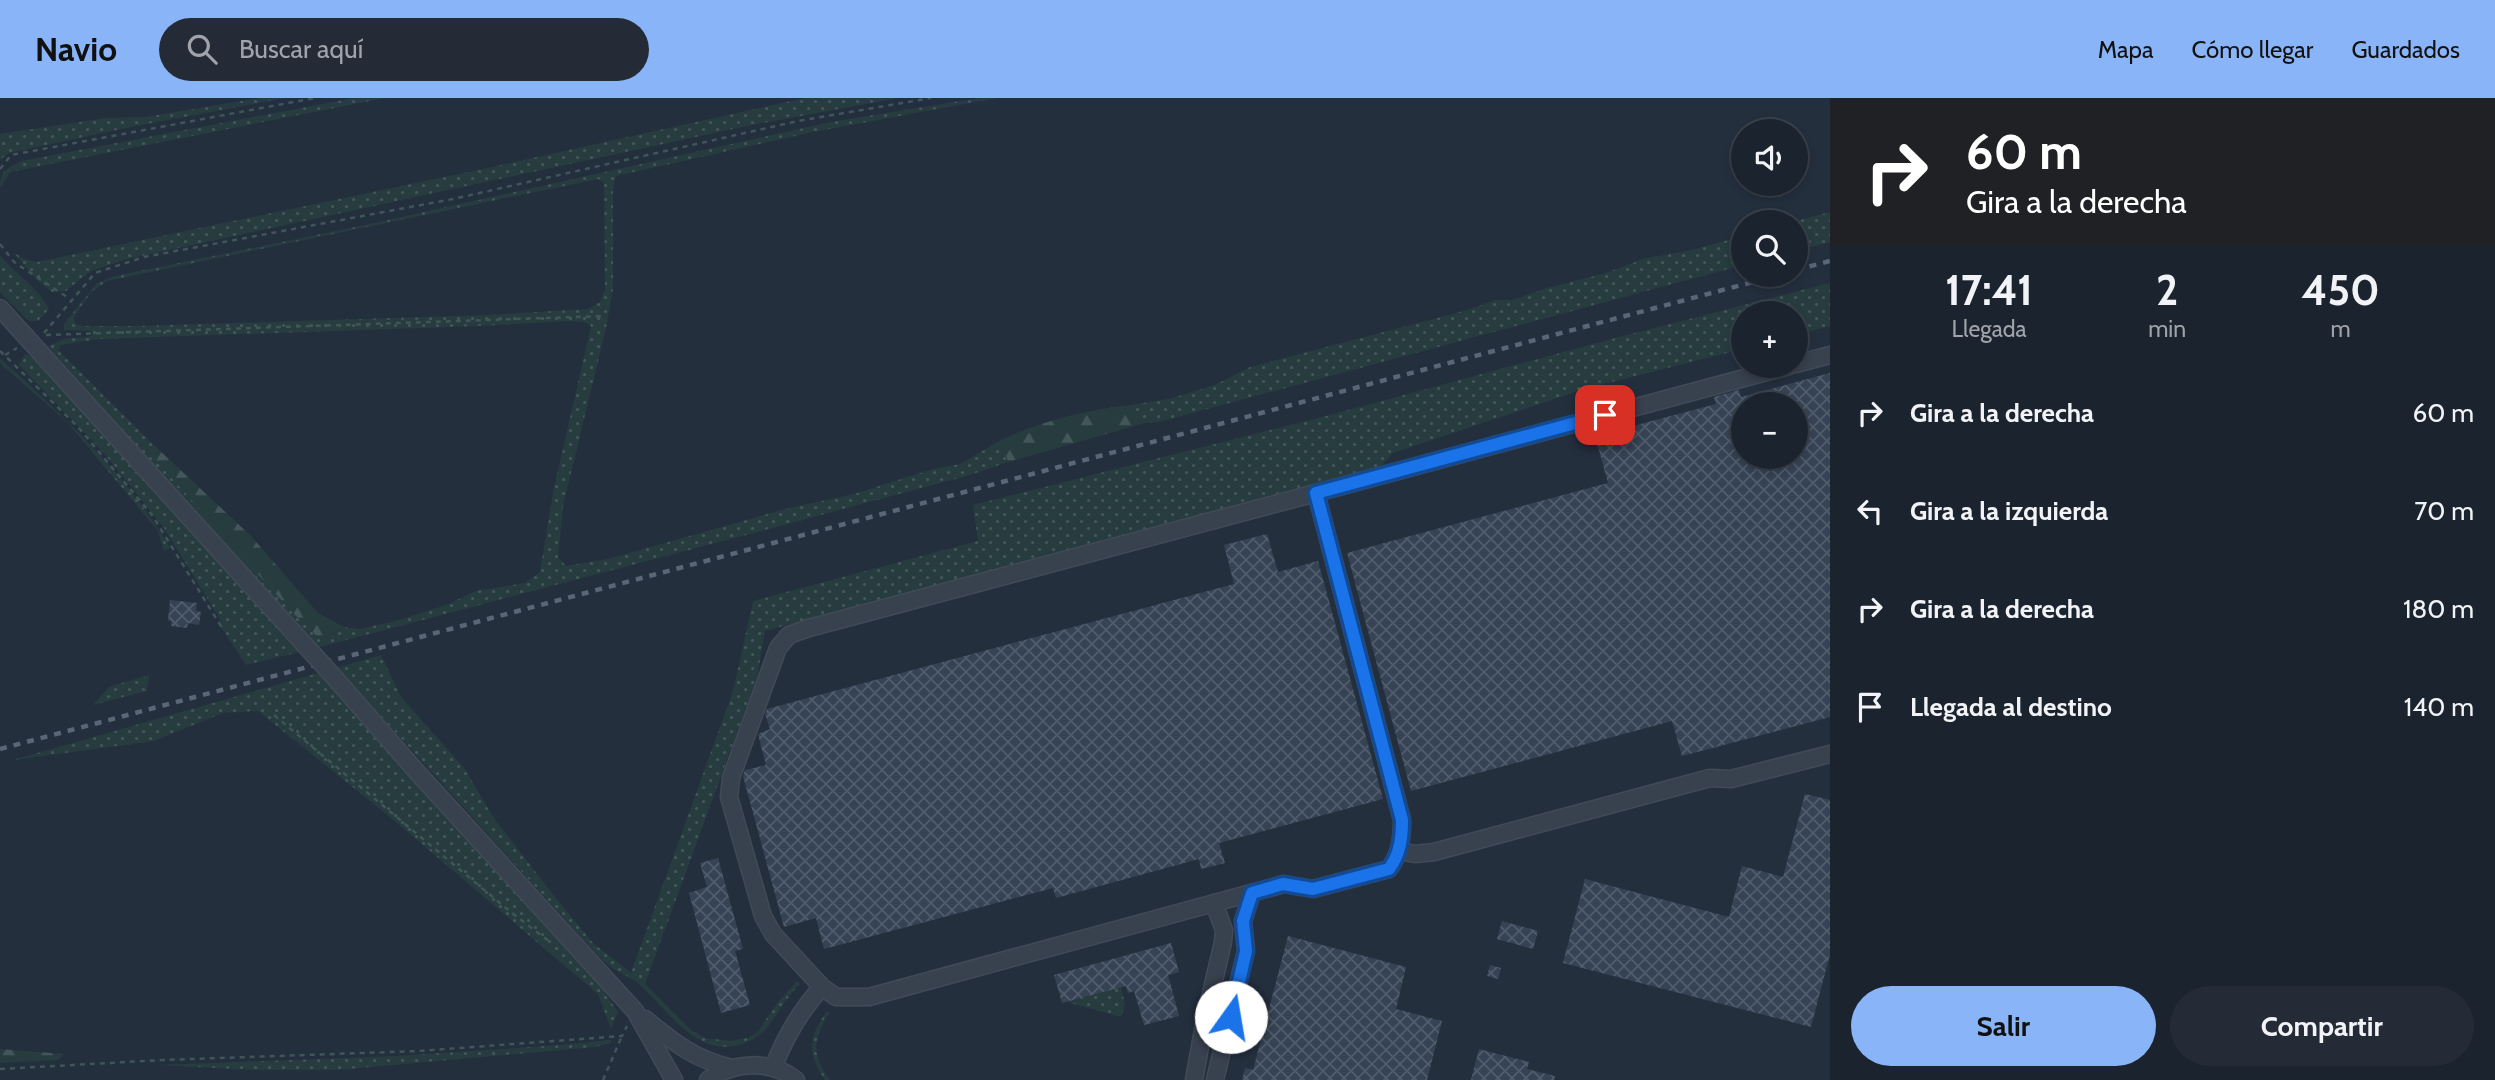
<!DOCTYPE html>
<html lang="es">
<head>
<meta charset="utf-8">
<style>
  :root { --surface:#1b232e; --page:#242b36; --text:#f1f3f6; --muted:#a0a4aa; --line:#39404a; --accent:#8ab4f8 }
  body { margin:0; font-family:Cabin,sans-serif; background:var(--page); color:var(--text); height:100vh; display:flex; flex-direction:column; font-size:26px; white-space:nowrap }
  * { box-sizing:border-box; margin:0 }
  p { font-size:23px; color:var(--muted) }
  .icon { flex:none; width:38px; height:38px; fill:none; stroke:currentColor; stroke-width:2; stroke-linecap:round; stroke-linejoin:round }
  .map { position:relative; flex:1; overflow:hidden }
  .side { display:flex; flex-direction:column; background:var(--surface); width:665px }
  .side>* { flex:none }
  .top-card { background:#202124; color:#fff; overflow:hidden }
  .controls { position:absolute; left:1731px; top:21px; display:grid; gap:14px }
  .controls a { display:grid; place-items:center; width:77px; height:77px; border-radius:50%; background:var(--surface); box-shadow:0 4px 10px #0003,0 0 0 2px var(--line); font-size:35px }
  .pin { position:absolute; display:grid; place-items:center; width:60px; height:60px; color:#fff; margin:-30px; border-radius:14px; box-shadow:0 4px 10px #0006 }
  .me { position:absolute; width:77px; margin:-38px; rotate:13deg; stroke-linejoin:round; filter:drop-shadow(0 0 5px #0008) }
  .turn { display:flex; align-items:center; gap:24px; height:147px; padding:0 21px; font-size:32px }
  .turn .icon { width:91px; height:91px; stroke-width:2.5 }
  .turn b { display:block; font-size:49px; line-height:60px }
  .eta { display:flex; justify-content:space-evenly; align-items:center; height:119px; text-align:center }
  .eta b { font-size:42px; font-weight:700; line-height:49px }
  .primary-button { display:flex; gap:14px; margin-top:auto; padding:14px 21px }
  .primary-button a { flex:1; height:80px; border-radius:42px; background:var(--accent); color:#111; font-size:28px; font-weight:700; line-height:80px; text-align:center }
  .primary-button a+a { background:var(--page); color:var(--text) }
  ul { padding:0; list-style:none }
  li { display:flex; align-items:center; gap:21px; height:98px; padding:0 21px }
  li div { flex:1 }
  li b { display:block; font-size:26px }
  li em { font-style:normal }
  header { display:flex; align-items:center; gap:42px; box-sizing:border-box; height:98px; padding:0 35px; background:var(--accent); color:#111 }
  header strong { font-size:33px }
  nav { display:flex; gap:38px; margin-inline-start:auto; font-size:24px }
  .search { width:490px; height:63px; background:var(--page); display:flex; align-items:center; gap:18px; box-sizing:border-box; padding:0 24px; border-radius:38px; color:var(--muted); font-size:26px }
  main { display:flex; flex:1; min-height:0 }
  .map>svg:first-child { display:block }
  .grass { fill:url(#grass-dots); fill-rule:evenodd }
  .forest { fill:url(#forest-firs) }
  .building { fill:url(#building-cross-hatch); fill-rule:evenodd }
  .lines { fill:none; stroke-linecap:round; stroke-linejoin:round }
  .minor-casing { stroke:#414a57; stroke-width:19 }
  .path { stroke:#3f5557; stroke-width:2.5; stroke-dasharray:5 5; stroke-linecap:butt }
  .minor { stroke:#38414e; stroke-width:16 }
  .rail { stroke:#5a6575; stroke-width:4.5; stroke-dasharray:7 7; stroke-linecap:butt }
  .minor-bridge-casing { stroke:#414a57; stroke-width:19; stroke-linecap:butt }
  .minor-bridge { stroke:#38414e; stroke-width:16 }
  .route-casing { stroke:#114b97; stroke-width:18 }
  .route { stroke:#1a73e8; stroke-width:12 }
</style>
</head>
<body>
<header>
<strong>Navio</strong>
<div class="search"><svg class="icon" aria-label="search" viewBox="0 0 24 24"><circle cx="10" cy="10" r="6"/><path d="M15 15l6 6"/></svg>Buscar aquí</div>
<nav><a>Mapa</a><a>Cómo llegar</a><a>Guardados</a></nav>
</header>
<main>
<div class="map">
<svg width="1830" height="982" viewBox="0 0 1830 982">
  <defs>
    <pattern id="grass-dots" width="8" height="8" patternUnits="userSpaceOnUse" patternTransform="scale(1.75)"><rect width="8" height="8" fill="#263c3f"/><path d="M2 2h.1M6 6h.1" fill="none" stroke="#435659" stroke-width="1.8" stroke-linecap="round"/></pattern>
    <pattern id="forest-firs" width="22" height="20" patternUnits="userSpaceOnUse" patternTransform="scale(1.75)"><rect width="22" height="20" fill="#263c3f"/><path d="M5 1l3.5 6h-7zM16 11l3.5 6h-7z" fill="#435659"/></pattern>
    <pattern id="building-cross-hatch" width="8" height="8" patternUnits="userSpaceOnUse" patternTransform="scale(1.75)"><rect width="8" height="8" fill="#364354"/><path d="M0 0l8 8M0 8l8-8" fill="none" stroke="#515c6b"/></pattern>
  </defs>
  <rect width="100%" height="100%" fill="#242f3e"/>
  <g class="grass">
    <path d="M259,0H285L136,28L9,55L0,62V36L106,20L146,19Z"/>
    <path d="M354,0H385L10,74L0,90C0,73 8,69 22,63Z"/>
    <path d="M805,0H898L747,28L127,161L91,173L66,193L52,194L35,180L13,154L24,161L37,164L483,71Z"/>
    <path d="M979,0H997L813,34L616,78L613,91V190L606,230L563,408L558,459L566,468L608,461L785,411L854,396L933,371L960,366L1001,342L1008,364L970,377L746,437L316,550L48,248L65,241L92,238V233L64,232V226L97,185L115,178L370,126L831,24ZM598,81L604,85L605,191L600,204L588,211L486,217L141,228H84L75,226L74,219L91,194L107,183ZM569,223L585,224L591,228L554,390L540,474L525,485L475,493L449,506L396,523L359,531L344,529L321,542L152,357L158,351L58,252L61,247L99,241L477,228Z"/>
    <path d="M1830,114V144L1796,153V124H1792Z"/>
    <path d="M1743,138V167L1159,324L1145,325L1130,307L1169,301L1215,287L1250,269L1464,213L1496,202H1513L1547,190L1606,175L1643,161L1692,152Z"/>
    <path d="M0,157C15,176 38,189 49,211L38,223H29L0,194Z"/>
    <path d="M1830,185V228L1796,237V215H1743V251L1584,291L1393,355L1381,368L765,533L757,580L645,886L692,933L705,940L731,943L747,940L757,935L778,904L797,883L800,886C783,901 773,929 755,940C702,970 672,916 639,886C630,878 620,876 611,869C600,861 591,849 581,839L341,574L325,581L538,818L587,869L618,914L611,931L598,896L390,719L258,613L223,615L154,643L13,662L381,557L401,599L465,671L493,719L551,794L593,845L631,875L733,593L753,503L978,443L973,407L1330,317L1619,239Z"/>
    <path d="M25,256L32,258L118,350L299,554L246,567L219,526L220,521L164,430L103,354L19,267Z"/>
    <path d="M0,260C61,316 128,377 170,450L164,453L158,433L68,325L0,265Z"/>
    <path d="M149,577L147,593L93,607L109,589Z"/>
    <path d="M1121,889L1125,906L1121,919L1067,904Z"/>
    <path d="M827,913L829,915C813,943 811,956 830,982H825C807,956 808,939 827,913Z"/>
    <path d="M611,942V945L594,949L338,972H253L159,967L396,958L562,947Z"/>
  </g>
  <g class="forest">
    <path d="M1130,307L1145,325L1008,364L1001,342C1040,323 1087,312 1130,307Z"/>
    <path d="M158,351L250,437L318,515L344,529L321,542L293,515L151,357Z"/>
    <path d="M0,951L64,956L58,962L0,965Z"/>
  </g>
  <g class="building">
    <path d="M1830,275V619L1682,658L1672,623L1411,693L1347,455L1608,385L1595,338L1716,306L1714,299L1739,292L1741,299ZM1743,306H1796V359H1743Z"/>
    <path d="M1267,436L1278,474L1318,463L1383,701L1219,745L1225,765L1201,771L1199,761L1056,800L1053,790L824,851L816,820L784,829L743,678L745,672L766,667L758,636L770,631L765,616L767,611L1234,486L1224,447Z"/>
    <path d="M170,502L197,505L196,513L201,514L199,527L188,525L187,530L171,528V523H168Z"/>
    <path d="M1805,696L1830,702V856L1811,929L1563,865L1585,781L1729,819L1742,768L1783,779Z"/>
    <path d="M718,760L743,851L735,853L750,907L721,915L689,795L707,789L700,765Z"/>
    <path d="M1502,823L1538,833L1533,851L1497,841Z"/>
    <path d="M1288,838L1406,869L1396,911L1442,923L1427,982H1242L1245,970L1253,972Z"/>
    <path d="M1171,845L1179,874L1168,877L1179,918L1144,927L1134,893L1128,895L1126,888L1062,905L1054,877Z"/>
    <path d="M1490,867L1501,870L1498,881L1487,878Z"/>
    <path d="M1479,951L1529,964L1527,971L1555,978L1554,982H1471Z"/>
  </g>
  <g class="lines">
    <defs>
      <g id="minor">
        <path d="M0,210L303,545"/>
        <path d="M1796,266L1830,257"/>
        <path d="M1316,395L1402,722C1402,741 1400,756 1389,771L1313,791L1284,786L869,899H836L822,889L773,836L763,818L729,699L731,680L778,550L789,537L809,530Z"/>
        <path d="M1316,395L1789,268"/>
        <path d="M334,579L417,674L635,913L674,982"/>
        <path d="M1399,753L1415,756L1434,754L1710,680L1731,681L1830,656"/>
        <path d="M645,921C675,945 692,960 731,970"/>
        <path d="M773,970C785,939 800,913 822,889"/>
        <path d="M708,982C733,964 771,961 796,982"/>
        <path d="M1194,982L1205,921L1223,844L1224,832L1214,805"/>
        <path d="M1215,982L1246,853L1243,823L1252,795"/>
      </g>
    </defs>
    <use href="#minor" class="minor-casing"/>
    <g class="path">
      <path d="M0,71L11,57L315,0"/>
      <path d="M0,146L14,164L70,201"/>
      <path d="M44,235L95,175L144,159L453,101L798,23L931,0"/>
      <path d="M46,237L605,218"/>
      <path d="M0,253L78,329L152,417L222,530"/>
      <path d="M5,257L17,250"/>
      <path d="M274,617L512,815L550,844"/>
      <path d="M0,971L163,962L419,953L622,938L627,928"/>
      <path d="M603,982L622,938"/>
    </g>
    <use href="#minor" class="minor"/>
    <g class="rail">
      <path d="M1796,172L1830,163"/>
      <path d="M0,651L1779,177"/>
    </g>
    <defs>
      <path id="minor-bridge" d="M303,545L334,579"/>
    </defs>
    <use href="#minor-bridge" class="minor-bridge-casing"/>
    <use href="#minor-bridge" class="minor-bridge"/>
  </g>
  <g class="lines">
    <defs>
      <path id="route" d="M1231,919L1246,853L1243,823L1252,795L1283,786L1313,791L1389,771C1400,756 1402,741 1402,722L1316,395L1605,317"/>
    </defs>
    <use href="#route" class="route-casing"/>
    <use href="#route" class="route"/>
  </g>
</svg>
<div class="controls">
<a><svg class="icon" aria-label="sound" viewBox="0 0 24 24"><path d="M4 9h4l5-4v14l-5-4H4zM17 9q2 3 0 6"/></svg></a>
<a><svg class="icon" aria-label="search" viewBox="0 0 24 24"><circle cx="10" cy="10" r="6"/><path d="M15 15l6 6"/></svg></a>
<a>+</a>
<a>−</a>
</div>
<div class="pin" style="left:1605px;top:317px;background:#d93025"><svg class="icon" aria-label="arrive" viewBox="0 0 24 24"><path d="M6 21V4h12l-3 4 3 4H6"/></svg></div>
<svg class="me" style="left:1231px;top:919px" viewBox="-20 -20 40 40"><circle r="19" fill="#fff"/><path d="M0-13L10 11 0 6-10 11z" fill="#1a73e8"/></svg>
</div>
<section class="side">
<div class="top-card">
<div class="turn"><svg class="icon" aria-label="right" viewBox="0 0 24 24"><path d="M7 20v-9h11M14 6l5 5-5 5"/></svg><div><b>60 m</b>Gira a la derecha</div></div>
</div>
<div class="eta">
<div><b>17:41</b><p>Llegada</p></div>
<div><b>2</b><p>min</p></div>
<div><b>450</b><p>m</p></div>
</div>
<ul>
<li><svg class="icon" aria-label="right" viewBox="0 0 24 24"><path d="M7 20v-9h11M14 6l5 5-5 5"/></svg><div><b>Gira a la derecha</b></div><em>60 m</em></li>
<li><svg class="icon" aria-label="left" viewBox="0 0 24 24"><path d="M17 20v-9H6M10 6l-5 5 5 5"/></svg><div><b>Gira a la izquierda</b></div><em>70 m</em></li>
<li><svg class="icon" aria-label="right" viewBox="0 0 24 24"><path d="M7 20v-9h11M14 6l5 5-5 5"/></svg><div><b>Gira a la derecha</b></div><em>180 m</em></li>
<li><svg class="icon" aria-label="arrive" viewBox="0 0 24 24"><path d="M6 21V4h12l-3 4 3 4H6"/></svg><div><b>Llegada al destino</b></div><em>140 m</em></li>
</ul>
<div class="primary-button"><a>Salir</a><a>Compartir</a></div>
</section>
</main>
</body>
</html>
